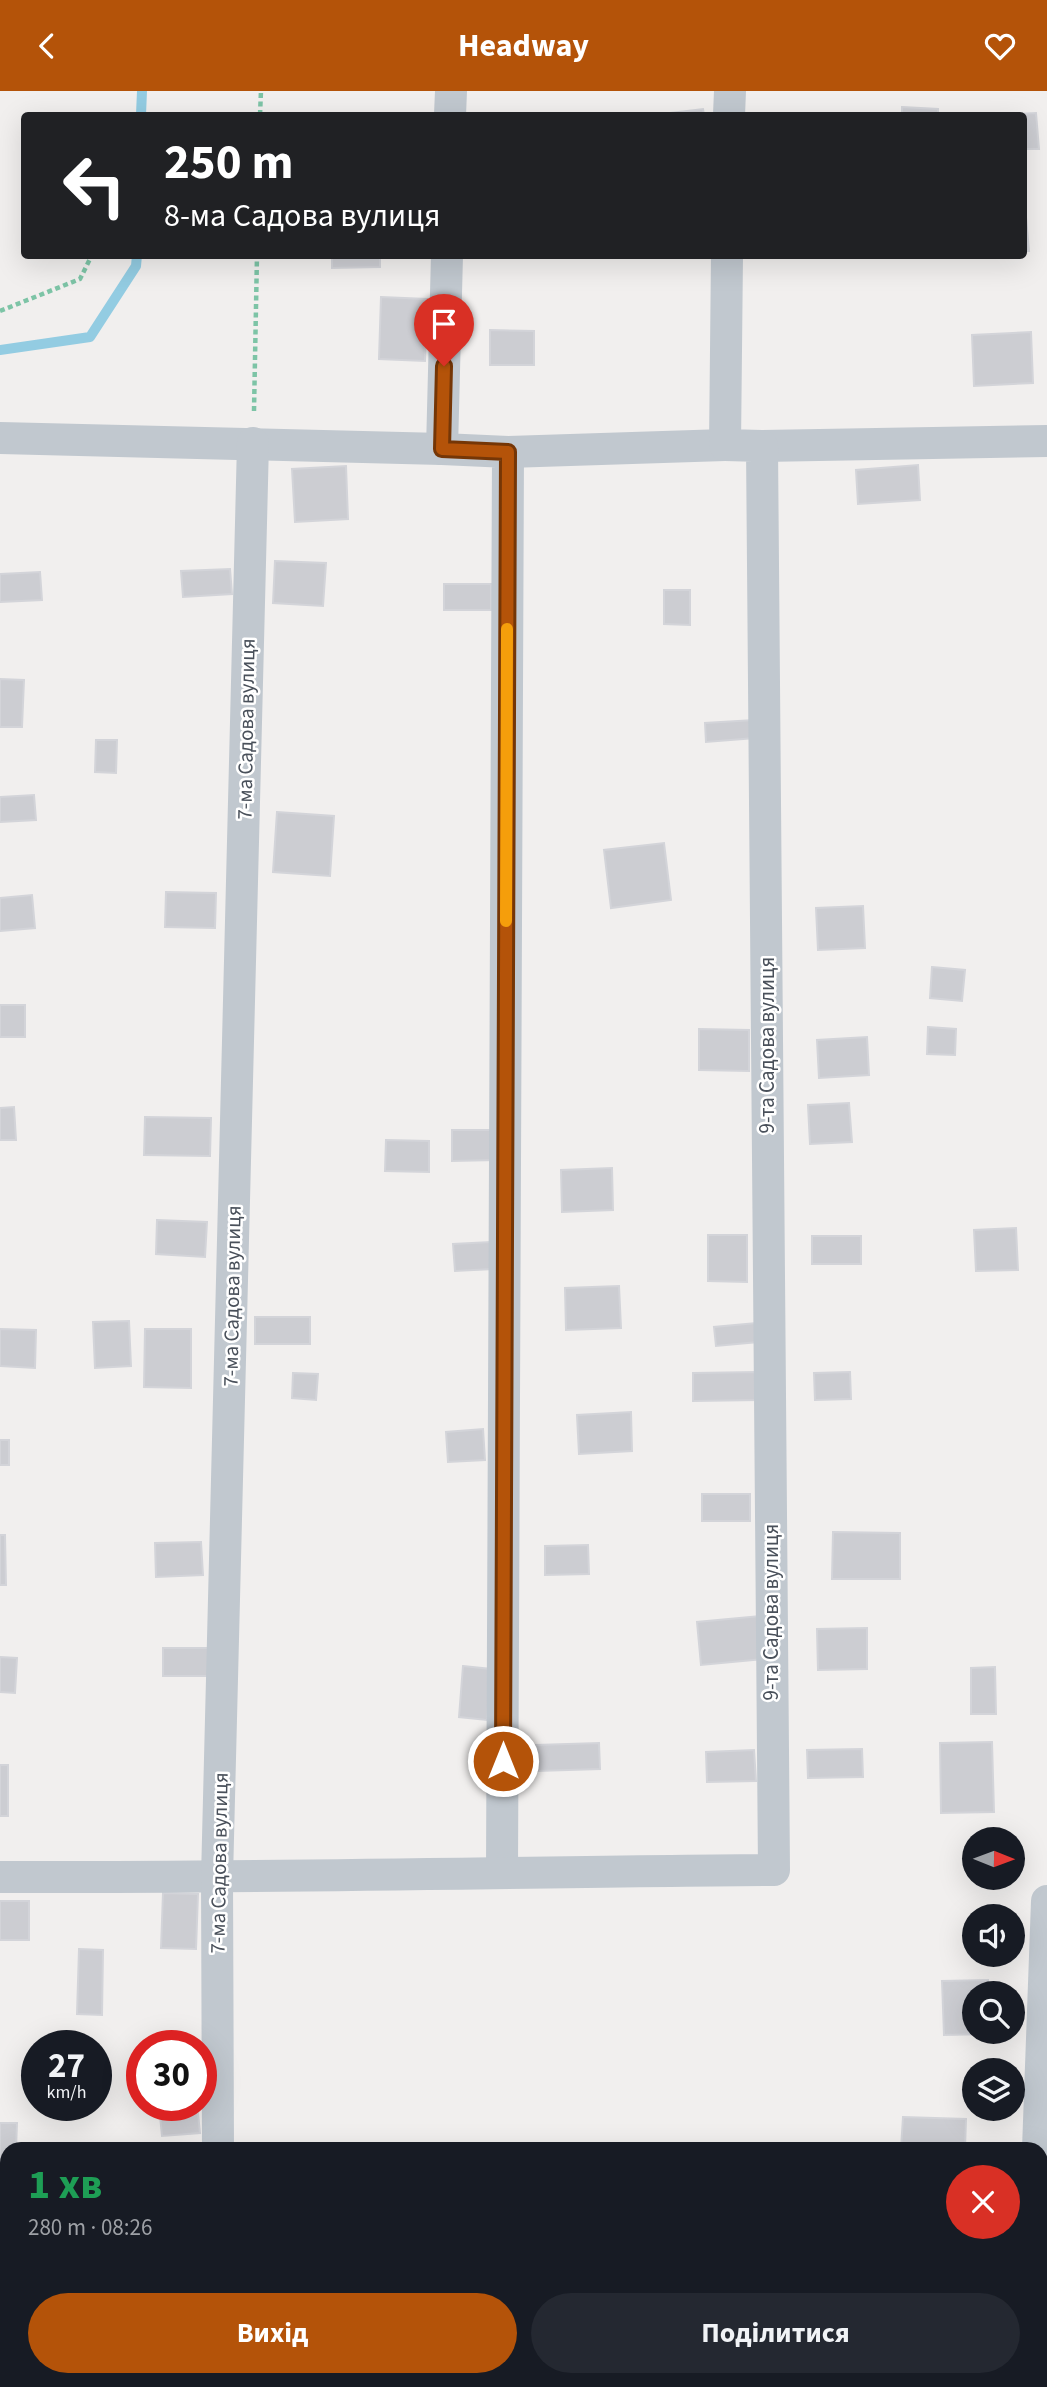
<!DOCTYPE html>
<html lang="uk">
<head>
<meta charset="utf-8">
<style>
  :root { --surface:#171b24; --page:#242831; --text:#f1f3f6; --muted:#9ea1a6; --accent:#b45309 }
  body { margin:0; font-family:"Source Sans 3",sans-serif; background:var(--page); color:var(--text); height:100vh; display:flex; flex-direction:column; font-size:26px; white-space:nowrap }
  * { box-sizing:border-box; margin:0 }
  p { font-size:23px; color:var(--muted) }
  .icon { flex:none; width:38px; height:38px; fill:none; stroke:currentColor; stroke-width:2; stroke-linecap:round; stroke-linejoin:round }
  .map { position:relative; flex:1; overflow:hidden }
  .side { position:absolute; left:0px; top:2051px; width:1048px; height:245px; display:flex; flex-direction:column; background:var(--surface); border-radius:21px 21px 0 0; box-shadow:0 7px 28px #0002 }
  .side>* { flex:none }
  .top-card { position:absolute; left:21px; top:21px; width:1006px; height:147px; border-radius:7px; box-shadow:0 7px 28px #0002; background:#202124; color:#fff; overflow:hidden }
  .needle { width:46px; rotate:91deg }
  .tools { position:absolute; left:962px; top:1736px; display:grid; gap:14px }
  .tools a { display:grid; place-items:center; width:63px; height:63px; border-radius:50%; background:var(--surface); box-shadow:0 7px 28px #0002; font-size:35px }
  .speed { position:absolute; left:21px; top:1939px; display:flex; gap:14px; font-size:35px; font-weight:700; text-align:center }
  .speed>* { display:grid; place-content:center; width:91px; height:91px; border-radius:50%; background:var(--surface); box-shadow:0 7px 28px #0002; line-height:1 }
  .speed small { font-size:18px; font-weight:400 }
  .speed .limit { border:10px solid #d22; background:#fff; color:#111 }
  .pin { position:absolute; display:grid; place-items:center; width:60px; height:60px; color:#fff; margin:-72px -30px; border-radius:50% 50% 50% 0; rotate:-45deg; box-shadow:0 0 7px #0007 }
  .pin .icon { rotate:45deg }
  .me { position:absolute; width:77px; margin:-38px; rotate:0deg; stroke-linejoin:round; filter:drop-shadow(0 0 5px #0008) }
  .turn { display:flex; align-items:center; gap:24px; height:147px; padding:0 28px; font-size:32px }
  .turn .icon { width:91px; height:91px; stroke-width:2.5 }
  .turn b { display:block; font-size:49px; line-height:60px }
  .round { display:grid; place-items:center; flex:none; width:74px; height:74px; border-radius:37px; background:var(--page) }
  .headline { display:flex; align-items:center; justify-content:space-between; height:119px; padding:0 28px }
  h1 { font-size:42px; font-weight:700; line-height:52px; color:#1e9e55 }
  .action { display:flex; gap:14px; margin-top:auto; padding:14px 28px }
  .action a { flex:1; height:80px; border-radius:42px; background:var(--accent); color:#fff; font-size:28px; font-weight:700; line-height:80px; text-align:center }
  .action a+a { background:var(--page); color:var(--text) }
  header { display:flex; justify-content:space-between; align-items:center; height:91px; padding:0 28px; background:var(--accent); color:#fff; font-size:32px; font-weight:700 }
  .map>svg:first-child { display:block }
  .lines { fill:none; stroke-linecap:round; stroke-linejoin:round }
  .stream { stroke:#93cce2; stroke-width:10 }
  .building { fill:#cccdd2; stroke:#d3d4d9; stroke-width:2 }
  .path { stroke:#7dc4a6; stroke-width:4.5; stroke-dasharray:5 3.5; stroke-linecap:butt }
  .street { stroke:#c1c8cf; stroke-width:32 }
  .route-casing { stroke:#753606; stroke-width:18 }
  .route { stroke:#b45309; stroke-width:12 }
  .slow { stroke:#f59e0b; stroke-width:12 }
  .labels { text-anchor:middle; stroke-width:5; stroke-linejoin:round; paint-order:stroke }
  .street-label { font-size:21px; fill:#49505a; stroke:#fff }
</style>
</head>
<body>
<header><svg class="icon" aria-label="back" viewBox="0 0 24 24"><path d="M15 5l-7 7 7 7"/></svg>Headway<svg class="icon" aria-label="heart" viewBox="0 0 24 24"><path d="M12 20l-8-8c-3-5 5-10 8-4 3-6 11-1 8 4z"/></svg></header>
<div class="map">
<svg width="1047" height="2296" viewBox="0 0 1047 2296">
  <rect width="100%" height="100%" fill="#f1efee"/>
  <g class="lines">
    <g class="stream">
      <path d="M141,24L142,0"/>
      <path d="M0,259L90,246L136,175L137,164"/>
    </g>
  </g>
  <g class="building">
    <path d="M902,16L938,18V24H902Z"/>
    <path d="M703,18L704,24H653Z"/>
    <path d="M1036,22L1039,58H1024V24H992Z"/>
    <path d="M1026,126L1029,160H1024V127Z"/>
    <path d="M332,164H380V176L332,177Z"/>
    <path d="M381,206L427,208L425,270L379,268Z"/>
    <path d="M490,239L534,240V274H490Z"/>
    <path d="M1031,241L1033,292L974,295L972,244Z"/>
    <path d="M918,374L920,409L858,413L856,379Z"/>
    <path d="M346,375L348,428L295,431L292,378Z"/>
    <path d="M275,470L326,472L323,515L273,512Z"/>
    <path d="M230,478L232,503L183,506L181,480Z"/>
    <path d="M40,481L42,509L0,511V483Z"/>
    <rect x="444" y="493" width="47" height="26"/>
    <path d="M664,499H690V534L664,533Z"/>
    <path d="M0,588L24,589L22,636H0Z"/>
    <path d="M754,629L755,647L706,651L705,632Z"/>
    <path d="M96,649H117L116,682L95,681Z"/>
    <path d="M34,704L36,729L0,731V706Z"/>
    <path d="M277,721L334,725L330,785L273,781Z"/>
    <path d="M664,752L671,809L611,817L604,759Z"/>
    <path d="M166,801L216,802L215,837L165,836Z"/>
    <path d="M32,804L35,837L0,840V807Z"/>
    <path d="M863,815L865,857L818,859L816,817Z"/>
    <path d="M932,876L965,879L962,910L930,907Z"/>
    <rect x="0" y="914" width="25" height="32"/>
    <path d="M928,936L956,938L955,964L927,963Z"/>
    <path d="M699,938L749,939V980L699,979Z"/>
    <path d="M867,946L869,984L819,987L817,949Z"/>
    <path d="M849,1012L852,1051L810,1053L808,1014Z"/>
    <path d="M14,1016L16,1049H0V1017Z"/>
    <path d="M145,1026L211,1027L210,1065L144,1064Z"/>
    <path d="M452,1039H496V1069L452,1070Z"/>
    <path d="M386,1049L429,1050V1081L385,1080Z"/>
    <path d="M612,1077L613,1119L562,1121L561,1079Z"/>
    <path d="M157,1129L207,1131L205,1166L156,1163Z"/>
    <path d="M1016,1137L1018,1179L976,1180L974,1139Z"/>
    <path d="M708,1144H747V1191L708,1190Z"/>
    <rect x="812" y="1145" width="49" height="28"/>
    <path d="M491,1151L493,1178L455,1180L453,1153Z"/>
    <path d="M619,1195L621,1237L566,1239L565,1197Z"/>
    <rect x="255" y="1226" width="55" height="27"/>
    <path d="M129,1230L131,1275L95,1277L93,1231Z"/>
    <path d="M756,1232L758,1251L716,1255L714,1236Z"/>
    <path d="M0,1238L36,1239L35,1277L0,1275Z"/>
    <path d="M145,1238H191V1297L144,1296Z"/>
    <path d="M758,1281L759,1309L693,1310V1282Z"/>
    <path d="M850,1281L851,1308L815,1309L814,1282Z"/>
    <path d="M293,1282L318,1283L316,1309L292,1307Z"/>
    <path d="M631,1321L632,1360L579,1363L577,1324Z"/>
    <path d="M483,1338L485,1369L448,1371L446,1341Z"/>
    <rect x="0" y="1349" width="9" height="25"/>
    <rect x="702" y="1403" width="48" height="27"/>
    <path d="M833,1441L900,1442V1488H832Z"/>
    <path d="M0,1444H5L6,1494H0Z"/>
    <path d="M201,1451L203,1484L156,1486L155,1452Z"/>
    <path d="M588,1454L589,1483L545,1484V1455Z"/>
    <path d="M760,1525L764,1568L701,1574L697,1531Z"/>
    <path d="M867,1537V1578L818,1579L817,1538Z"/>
    <path d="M163,1557H208L209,1585H163Z"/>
    <path d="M0,1566L17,1567L15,1602L0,1601Z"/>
    <path d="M463,1575L491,1578L487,1629L459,1626Z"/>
    <path d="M995,1576L996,1623H971V1577Z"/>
    <path d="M992,1651L994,1721L941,1722L940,1652Z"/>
    <path d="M599,1652L600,1678L537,1680L536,1654Z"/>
    <path d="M862,1658L863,1686L808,1687L807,1659Z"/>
    <path d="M754,1659L756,1690L707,1691L706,1661Z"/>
    <rect x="0" y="1674" width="8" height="51"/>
    <path d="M163,1802L198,1803L196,1858L161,1857Z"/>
    <rect x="0" y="1810" width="29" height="39"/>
    <path d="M79,1858L103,1859L102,1924L77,1923Z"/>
    <path d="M988,1889V1902H975V1941H989V1943L944,1944L942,1890Z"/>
    <path d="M198,2022L200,2042L162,2045L160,2025Z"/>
    <path d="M903,2026L966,2028L965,2058H901Z"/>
    <path d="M0,2032H17L16,2058H7V2078L0,2077Z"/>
    <rect x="0" y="2251" width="7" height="45"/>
  </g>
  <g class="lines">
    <g class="path">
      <path d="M260,24L261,0"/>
      <path d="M0,220L80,188L92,164"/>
      <path d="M254,320L257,164"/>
    </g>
    <g class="street">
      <path d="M450,24L451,0"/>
      <path d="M729,24L730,0"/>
      <path d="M447,164L442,358L508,361L502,1781"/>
      <path d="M0,347L442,358"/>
      <path d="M762,355L1047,350"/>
      <path d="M508,361L725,354"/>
      <path d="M0,1786C258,1787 516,1781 774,1779L762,355L725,354L727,164"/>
      <path d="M218,2058L217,1787L253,352"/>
      <path d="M1038,2058L1047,1810"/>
      <path d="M220,2289V2296"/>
      <path d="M988,2296L991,2289"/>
    </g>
  </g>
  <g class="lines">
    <defs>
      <path id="route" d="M444,275L442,358L508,361L503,1670"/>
    </defs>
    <use href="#route" class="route-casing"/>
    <use href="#route" class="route"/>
    <path class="slow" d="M506,830L507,538"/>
  </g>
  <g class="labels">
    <g class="street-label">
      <text transform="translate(246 638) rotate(-89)" y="7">7-ма Садова вулиця</text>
      <text transform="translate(767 954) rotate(-90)" y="7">9-та Садова вулиця</text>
      <text transform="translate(232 1205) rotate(-89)" y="7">7-ма Садова вулиця</text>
      <text transform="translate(771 1521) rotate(-90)" y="7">9-та Садова вулиця</text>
      <text transform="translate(219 1772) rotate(-89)" y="7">7-ма Садова вулиця</text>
    </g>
  </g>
</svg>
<div class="tools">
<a><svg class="needle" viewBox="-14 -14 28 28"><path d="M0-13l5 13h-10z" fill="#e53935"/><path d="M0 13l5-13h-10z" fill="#9ea1a6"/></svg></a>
<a><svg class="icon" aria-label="sound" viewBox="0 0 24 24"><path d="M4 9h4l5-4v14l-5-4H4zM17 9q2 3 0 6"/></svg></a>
<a><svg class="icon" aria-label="search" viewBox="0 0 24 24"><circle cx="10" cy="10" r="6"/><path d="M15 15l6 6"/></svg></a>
<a><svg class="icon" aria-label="layers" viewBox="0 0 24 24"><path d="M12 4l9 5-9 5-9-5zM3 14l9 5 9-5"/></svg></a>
</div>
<div class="speed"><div>27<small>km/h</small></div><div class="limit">30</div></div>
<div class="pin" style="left:444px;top:275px;background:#d93025"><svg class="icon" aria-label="arrive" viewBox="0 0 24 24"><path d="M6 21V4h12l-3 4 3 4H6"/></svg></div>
<svg class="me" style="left:503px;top:1670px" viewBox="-20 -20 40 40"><circle r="17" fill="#b45309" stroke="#fff" stroke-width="3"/><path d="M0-11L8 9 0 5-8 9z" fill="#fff"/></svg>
<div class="top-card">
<div class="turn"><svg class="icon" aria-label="left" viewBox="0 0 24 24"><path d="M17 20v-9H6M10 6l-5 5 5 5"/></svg><div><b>250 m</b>8-ма Садова вулиця</div></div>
</div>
<section class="side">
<div class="headline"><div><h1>1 хв</h1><p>280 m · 08:26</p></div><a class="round" style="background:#d93025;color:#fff"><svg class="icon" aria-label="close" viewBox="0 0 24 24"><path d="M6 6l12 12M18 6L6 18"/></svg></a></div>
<div class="action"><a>Вихід</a><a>Поділитися</a></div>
</section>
</div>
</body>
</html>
